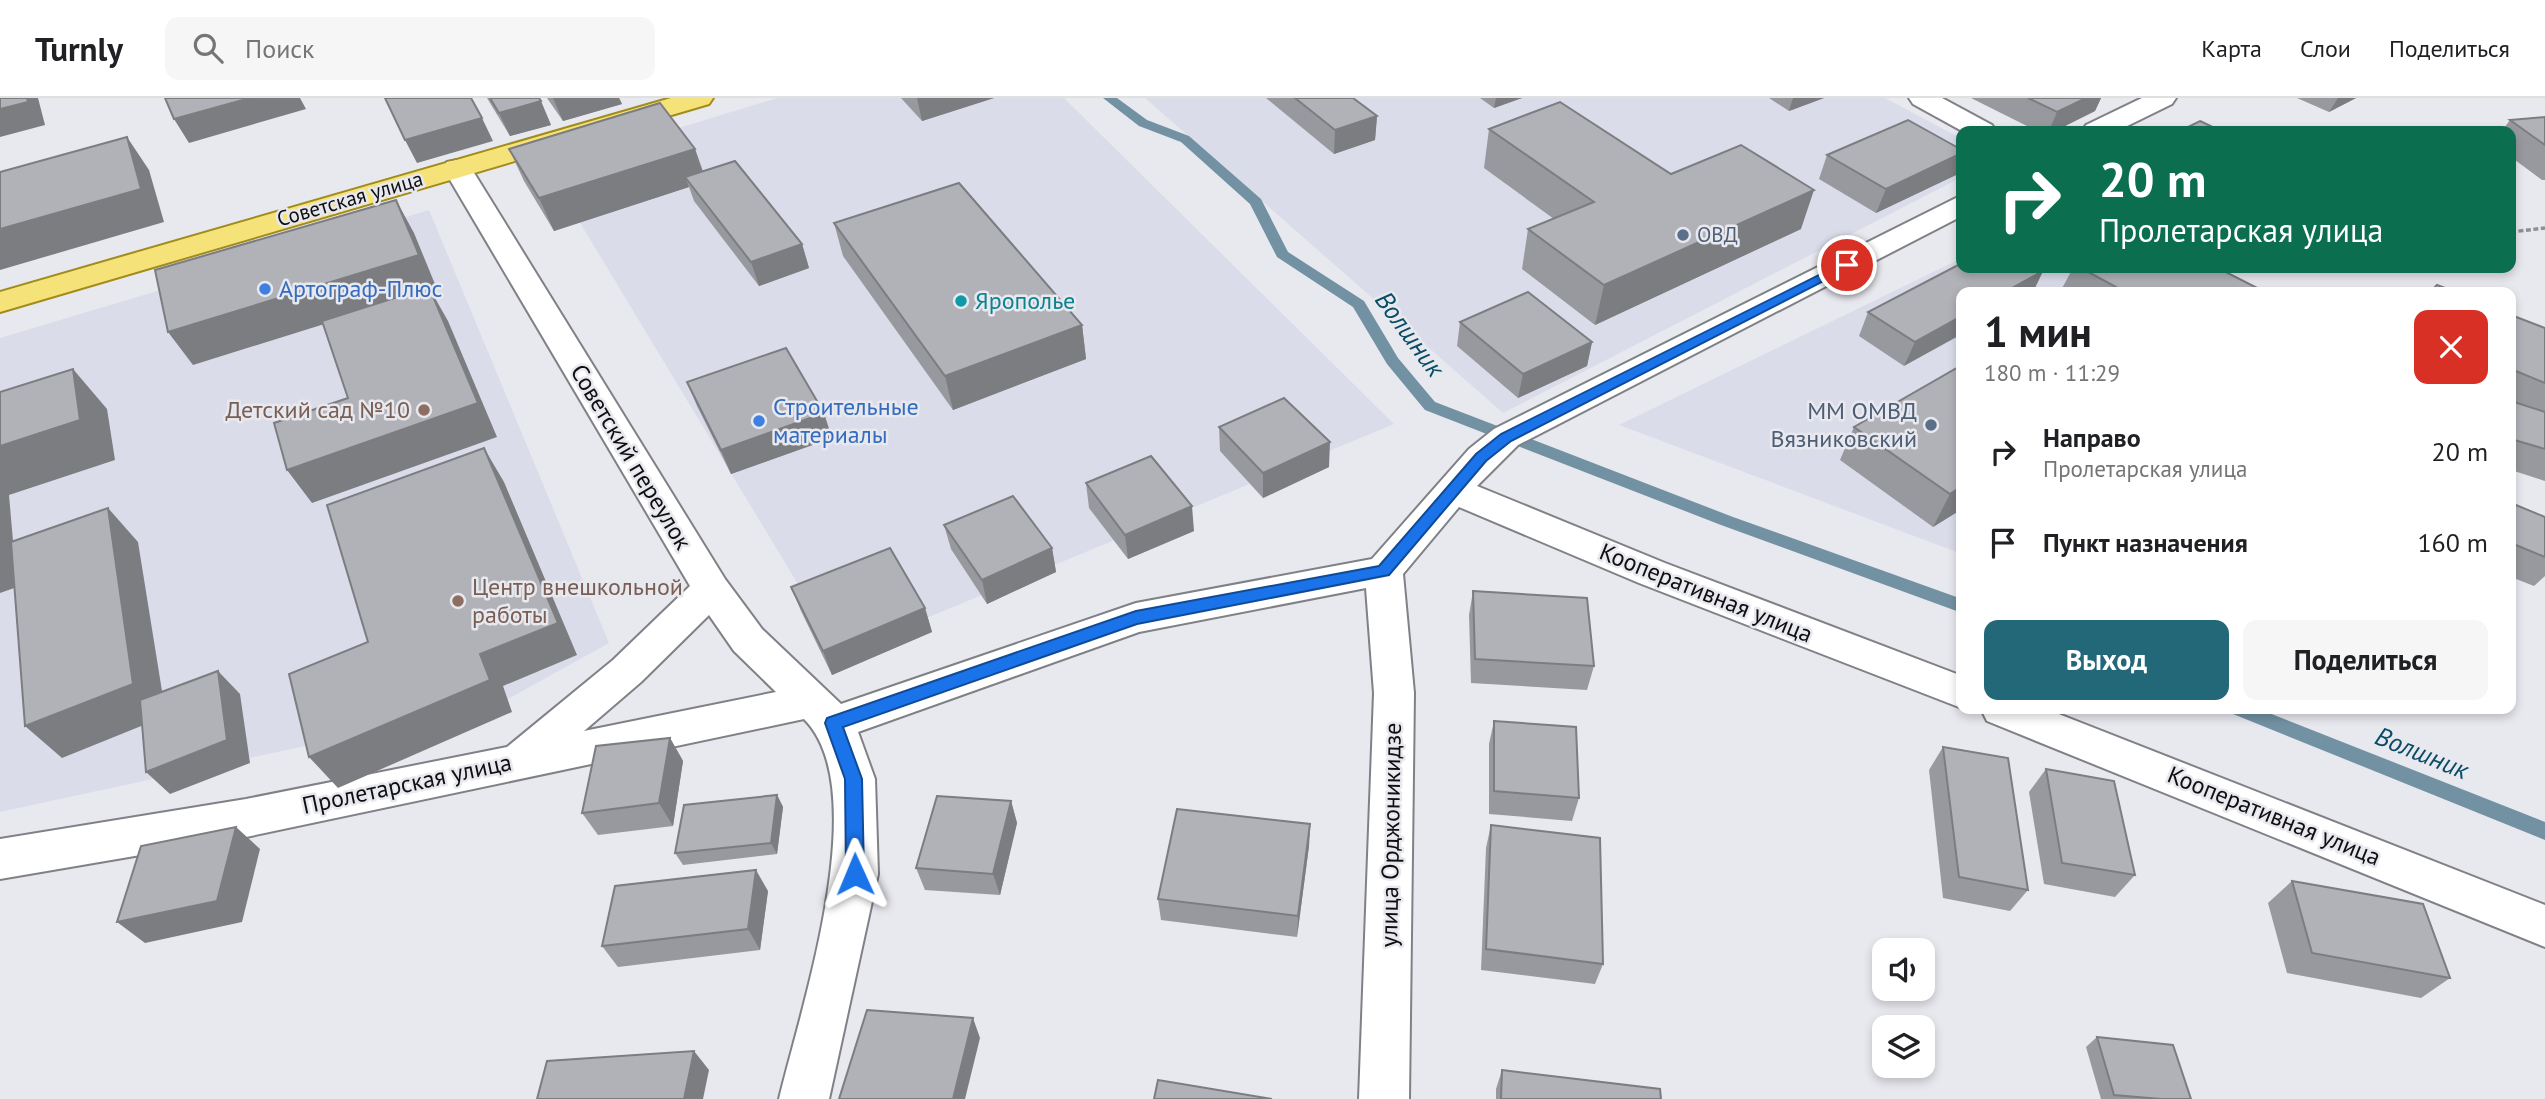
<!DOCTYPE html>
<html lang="ru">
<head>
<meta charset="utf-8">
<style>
  :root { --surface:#fff; --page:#f6f6f6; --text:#202124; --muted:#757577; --line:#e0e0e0; --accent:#236878 }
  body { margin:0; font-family:"PT Sans",sans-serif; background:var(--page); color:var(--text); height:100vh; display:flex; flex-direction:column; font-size:26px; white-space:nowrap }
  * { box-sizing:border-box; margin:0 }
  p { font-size:23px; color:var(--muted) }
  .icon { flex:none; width:38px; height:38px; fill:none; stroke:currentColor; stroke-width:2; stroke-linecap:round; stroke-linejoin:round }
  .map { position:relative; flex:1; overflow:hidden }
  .side { position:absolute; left:1956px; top:189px; width:560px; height:427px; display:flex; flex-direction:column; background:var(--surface); border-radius:14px; box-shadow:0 4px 10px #0003 }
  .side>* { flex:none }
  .guide { position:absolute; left:1956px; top:28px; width:560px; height:147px; border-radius:14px; box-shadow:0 4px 10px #0003; background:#0b6e4f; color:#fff; overflow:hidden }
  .buttons { position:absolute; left:1872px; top:840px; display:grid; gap:14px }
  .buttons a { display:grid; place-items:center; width:63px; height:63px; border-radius:14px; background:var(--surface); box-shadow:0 4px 10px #0003; font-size:35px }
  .pin { position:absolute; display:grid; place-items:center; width:60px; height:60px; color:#fff; margin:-30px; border:4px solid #fff; border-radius:50%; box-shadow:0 2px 7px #0007 }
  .me { position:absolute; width:77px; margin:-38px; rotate:359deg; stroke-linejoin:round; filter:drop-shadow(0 0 5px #0008) }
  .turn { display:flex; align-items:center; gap:24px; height:147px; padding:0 28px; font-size:32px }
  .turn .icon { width:91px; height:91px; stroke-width:2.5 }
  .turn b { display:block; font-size:49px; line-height:60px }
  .round { display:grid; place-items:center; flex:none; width:74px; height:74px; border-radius:14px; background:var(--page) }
  .summary { display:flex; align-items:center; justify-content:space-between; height:119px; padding:0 28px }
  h1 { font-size:42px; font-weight:600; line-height:52px }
  .primary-button { display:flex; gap:14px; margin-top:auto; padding:14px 28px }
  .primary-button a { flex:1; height:80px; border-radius:14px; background:var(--accent); color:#fff; font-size:28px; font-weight:600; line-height:80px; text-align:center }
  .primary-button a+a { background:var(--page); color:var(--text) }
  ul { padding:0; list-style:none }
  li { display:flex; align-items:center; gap:21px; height:91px; padding:0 28px }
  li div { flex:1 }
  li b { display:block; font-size:26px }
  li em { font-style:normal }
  header { display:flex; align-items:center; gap:42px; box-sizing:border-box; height:98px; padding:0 35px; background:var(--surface); border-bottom:2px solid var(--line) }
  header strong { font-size:33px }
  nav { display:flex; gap:38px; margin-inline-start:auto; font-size:24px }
  .search { width:490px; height:63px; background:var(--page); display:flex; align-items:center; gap:18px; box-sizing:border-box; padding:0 24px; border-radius:14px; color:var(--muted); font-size:26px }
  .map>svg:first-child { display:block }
  .built { fill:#dbdcea }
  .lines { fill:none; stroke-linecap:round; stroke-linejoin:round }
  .stream { fill:#7292a3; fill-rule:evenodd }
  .minor-casing { stroke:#808187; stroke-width:4 }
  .major-casing { stroke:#a08b1b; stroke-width:4 }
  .path { stroke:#8e8e93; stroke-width:3.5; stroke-dasharray:5 2.5; stroke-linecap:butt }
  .minor { fill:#fff; fill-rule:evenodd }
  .major { fill:#f5e279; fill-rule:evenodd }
  .wall { fill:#98999e }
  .shaded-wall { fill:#7c7d81 }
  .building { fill:#b1b2b8; stroke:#7c7d81; stroke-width:2 }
  .route { fill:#1a73e8; stroke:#114b97; stroke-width:2 }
  .service-dot { fill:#5c6f8a; stroke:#e8e8ef; stroke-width:2.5 }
  .shop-dot { fill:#3f7fe0; stroke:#e8e8ef; stroke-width:2.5 }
  .culture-dot { fill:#0f9aa8; stroke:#e8e8ef; stroke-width:2.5 }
  .education-dot { fill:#8d6e63; stroke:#e8e8ef; stroke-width:2.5 }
  .labels { text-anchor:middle; stroke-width:5; stroke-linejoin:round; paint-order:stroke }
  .far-street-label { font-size:21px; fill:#0f0f11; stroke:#e8e8ef }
  .far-service-label { font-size:21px; fill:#4e5e75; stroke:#e8e8ef; text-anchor:start }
  .shop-label { font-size:24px; fill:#366cbe; stroke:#e8e8ef; text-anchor:start }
  .culture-label { font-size:24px; fill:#0d838f; stroke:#e8e8ef; text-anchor:start }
  .education-label { font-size:24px; fill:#785e54; stroke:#e8e8ef; text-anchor:end }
  .service-label { font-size:24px; fill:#4e5e75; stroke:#e8e8ef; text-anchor:end }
  .street-label { font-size:24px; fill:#0f0f11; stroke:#e8e8ef }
  .water-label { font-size:26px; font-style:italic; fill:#094c65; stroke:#e8e8ef }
</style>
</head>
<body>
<header>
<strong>Turnly</strong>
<div class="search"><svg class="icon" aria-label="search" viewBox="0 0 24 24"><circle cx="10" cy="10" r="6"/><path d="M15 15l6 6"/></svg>Поиск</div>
<nav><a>Карта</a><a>Слои</a><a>Поделиться</a></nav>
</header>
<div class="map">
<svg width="2545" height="1001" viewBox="0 0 2545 1001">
  <rect width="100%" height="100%" fill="#e8e8ef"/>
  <g class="built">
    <path d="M777,0H1064L1394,326L840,556L547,70Z"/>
    <path d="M1145,0H1885L1962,41V79L1503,315Z"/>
    <path d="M429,112L609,545L499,606L0,714V240Z"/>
    <path d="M1962,160V170H2165L2209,194H1962V456L1619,327Z"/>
  </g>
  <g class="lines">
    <g class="stream">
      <path d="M1103,0H1117L1147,22L1189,38L1261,101L1288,154L1364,203L1398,260L1435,304L1733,419L1962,501V515L1721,427L1425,312L1387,266L1353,209L1277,159L1250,106L1181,44L1139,28Z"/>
      <path d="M2231,611H2259L2545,724V742L2233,616Z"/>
    </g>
    <defs>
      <g id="minor">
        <path d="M1909,0H1942L1992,27L1996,33H1962L1913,6Z"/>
        <path d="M2142,0H2176L2172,6L2117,33H2082L2086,27Z"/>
        <path d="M457,62L467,64L471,70L725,481L762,531L841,606L1136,505L1372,461L1469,351L1494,331L1962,97V118L1518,347L1477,388L1665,465L1962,578L1964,611L1639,485L1459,409L1403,476L1414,595L1409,1001H1359L1374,595L1366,490L1139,534L858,634L875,681L878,776L829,1001H779C800,913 875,692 804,621L246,739L0,781V741L246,701L507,649L613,562L690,488L443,70L447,64ZM709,517L734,553L776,594L584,633L641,584Z"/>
        <path d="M1981,611H2046L2545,807V849L1987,623Z"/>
      </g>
      <path id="major" d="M671,0H713L709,6L0,214V194Z"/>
    </defs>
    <use href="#minor" class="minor-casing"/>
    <use href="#major" class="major-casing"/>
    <path class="path" d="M2511,134L2545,130"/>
    <use href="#minor" class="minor"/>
    <use href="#major" class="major"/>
  </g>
  <g class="wall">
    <path d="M487,0H539L551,27L510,38Z"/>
    <path d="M547,0H619L622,6L563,23Z"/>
    <path d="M901,0H994L922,23Z"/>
    <path d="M1266,0H1353L1377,18L1375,42L1334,56Z"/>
    <path d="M1480,0H1522L1494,10Z"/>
    <path d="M1769,0H1824L1789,13Z"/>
    <path d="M1971,0H2101L2095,13L2055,33H2037Z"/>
    <path d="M2297,0H2356L2329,14Z"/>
    <path d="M2545,19V82H2542L2511,59V33H2502L2510,22Z"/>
    <path d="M1489,31L1671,76L1801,131L1595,227L1522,171L1528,131L1554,121L1484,70Z"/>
    <path d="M509,51H695L703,73L802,146L809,170L759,188L694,103L689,89L554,133L524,83Z"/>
    <path d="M1962,52V63L1956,77L1876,115L1819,81L1827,57Z"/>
    <path d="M834,125L1082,227L1086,261L953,312L843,158Z"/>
    <path d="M2073,170H2218L2265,194H2060Z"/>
    <path d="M2043,173L2033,194H1962L1904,268L1859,238L1868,214Z"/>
    <path d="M2511,217L2545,230V383L2511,372Z"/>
    <path d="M1460,224L1592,244L1587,268L1518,300L1457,248Z"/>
    <path d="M1962,267V411L1933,429L1840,362L1854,329Z"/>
    <path d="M687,284L832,340L731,376L697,308Z"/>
    <path d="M1219,329L1329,369L1263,400L1220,353Z"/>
    <path d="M1086,385L1194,433L1128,461L1089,410Z"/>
    <path d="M2511,405L2545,419V478L2534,488L2511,479Z"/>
    <path d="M944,427L1052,450L1056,474L987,506L951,451Z"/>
    <path d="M791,489L925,510L932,534L832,577L801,513Z"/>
    <path d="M1473,493L1594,568L1587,592L1471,585L1469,517Z"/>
    <path d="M2448,611H2465L2459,616Z"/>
    <path d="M1494,623L1579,700L1572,723L1489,716V646Z"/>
    <path d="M670,640L683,663L673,728L598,737L582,715Z"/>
    <path d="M1943,649L2028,792L2010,813L1943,800L1929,672Z"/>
    <path d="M2046,671L2135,777L2115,799L2044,786L2029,694Z"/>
    <path d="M777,697L783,709L777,756L683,767L675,755Z"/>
    <path d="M1011,703L1017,725L1000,797L925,792L916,770Z"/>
    <path d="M1310,726L1309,748L1297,839L1161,822L1158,801Z"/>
    <path d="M1491,727L1603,866L1595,886L1481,872L1486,750Z"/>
    <path d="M2292,783L2450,880L2421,900L2287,875L2268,805Z"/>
    <path d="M768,793L760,852L618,869L602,848Z"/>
    <path d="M2097,939L2191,1001H2101L2086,949Z"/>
    <path d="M1502,972L1661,1001H1496V991Z"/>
  </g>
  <g class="shaded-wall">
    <path d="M27,0H38L45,27L0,39V11Z"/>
    <path d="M250,0H300L306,11L189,45L174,21Z"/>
    <path d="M553,0H619L622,6L563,23Z"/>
    <path d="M917,0H994L922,23Z"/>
    <path d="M1496,0H1522L1494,10Z"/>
    <path d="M1793,0H1824L1789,13Z"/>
    <path d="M2086,0H2101L2095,13L2055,33H2049L2057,14Z"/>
    <path d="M2338,0H2356L2329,14Z"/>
    <path d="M541,3L551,27L510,38L499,15Z"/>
    <path d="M1377,18L1375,42L1334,56L1335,32Z"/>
    <path d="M482,20L493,43L417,65L405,42Z"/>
    <path d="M127,39L149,72L164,124L0,172V131Z"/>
    <path d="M695,51L706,84L685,79L689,89L554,133L539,100Z"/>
    <path d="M1962,55V63L1956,77L1876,115L1886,91Z"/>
    <path d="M1814,92L1801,131L1595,227L1604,187Z"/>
    <path d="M396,102L414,135L437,191L431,193L448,223L497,339L312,405L287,372L478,305L430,193L193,267L168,234Z"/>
    <path d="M802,146L809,170L759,188L751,164Z"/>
    <path d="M2043,173L2033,194H2005Z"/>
    <path d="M1962,218V236L1904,268L1915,244Z"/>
    <path d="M1082,227L1086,261L953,312L945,278Z"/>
    <path d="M1592,244L1587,268L1518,300L1523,276Z"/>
    <path d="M73,271L107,311L115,362L9,397L17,489L0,495V348Z"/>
    <path d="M824,315L832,340L731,376L721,352Z"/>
    <path d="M1330,344L1329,369L1263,400V375Z"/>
    <path d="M484,350L504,384L577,557L503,588L512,614L338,690L309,659L480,556Z"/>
    <path d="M1962,388V411L1933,429L1950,396Z"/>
    <path d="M1192,408L1194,433L1128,461L1125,437Z"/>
    <path d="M108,410L138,444L166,618L62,660L25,628Z"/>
    <path d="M1052,450L1056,474L987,506L982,482Z"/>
    <path d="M925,510L932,534L832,577L823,553Z"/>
    <path d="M218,573L240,596L250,665L170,696L146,674Z"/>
    <path d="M670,640L683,663L673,728L659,705Z"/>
    <path d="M777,697L783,709L777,756L771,745Z"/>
    <path d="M1011,703L1017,725L1000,797L993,776Z"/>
    <path d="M1310,726L1309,748L1297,839L1298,818Z"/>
    <path d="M236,729L260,751L242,824L145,845L117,824Z"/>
    <path d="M756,772L768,793L760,852L748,831Z"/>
    <path d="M973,920L980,940L965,1001H953Z"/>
    <path d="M694,953L709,972L703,1001H684Z"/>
  </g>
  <g class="building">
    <path d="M0,0H27L28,4L0,11Z"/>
    <path d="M165,0H250L174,21Z"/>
    <path d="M385,0H471L482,20L405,42Z"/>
    <path d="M490,0H539L541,3L499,15Z"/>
    <path d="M1295,0H1353L1377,18L1335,32Z"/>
    <path d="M2028,0H2086L2057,14Z"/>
    <path d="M1560,4L1671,76L1741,47L1814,92L1604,187L1528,131L1594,104L1489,31Z"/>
    <path d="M660,5L695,51L539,100L509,51Z"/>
    <path d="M2545,19V47L2510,22Z"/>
    <path d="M1908,22L1962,52V55L1886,91L1827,57Z"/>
    <path d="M2200,23L2221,33H2180Z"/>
    <path d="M127,39L141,91L0,131V74Z"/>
    <path d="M735,63L802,146L751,164L685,79Z"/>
    <path d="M959,85L1082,227L945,278L834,125Z"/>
    <path d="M396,102L419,157L168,234L155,172Z"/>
    <path d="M1962,165V170H2037L2043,173L2005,194H1962V218L1915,244L1868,214Z"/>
    <path d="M2081,170H2218L2265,194H2125Z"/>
    <path d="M2437,187L2456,194H2430Z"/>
    <path d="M429,189L478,305L287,372L274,325L348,300L322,223Z"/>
    <path d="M1528,194L1592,244L1523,276L1460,224Z"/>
    <path d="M2511,217L2545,230V285L2511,271Z"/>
    <path d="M786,250L824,315L721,352L687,284Z"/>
    <path d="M1962,267V388L1950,396L1854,329Z"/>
    <path d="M73,271L80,322L0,348V294Z"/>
    <path d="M1284,300L1330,344L1263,375L1219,329Z"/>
    <path d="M2511,303L2545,314V351L2511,341Z"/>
    <path d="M484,350L558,525L480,556L490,582L309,659L289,576L368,544L327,407Z"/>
    <path d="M1151,358L1192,408L1125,437L1086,385Z"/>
    <path d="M1013,398L1052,450L982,482L944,427Z"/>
    <path d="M2511,405L2545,419V459L2511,445Z"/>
    <path d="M108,410L133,586L25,628L11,444Z"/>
    <path d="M890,450L925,510L823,553L791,489Z"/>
    <path d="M1473,493L1587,500L1594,568L1475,561Z"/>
    <path d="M218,573L227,642L146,674L140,602Z"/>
    <path d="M1494,623L1576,629L1579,700L1494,693Z"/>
    <path d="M670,640L659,705L582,715L596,648Z"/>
    <path d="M1943,649L2008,660L2028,792L1959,779Z"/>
    <path d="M2046,671L2114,683L2135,777L2062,765Z"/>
    <path d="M777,697L771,745L675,755L684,707Z"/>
    <path d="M937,698L1011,703L993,776L916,770Z"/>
    <path d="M1177,711L1310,726L1298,818L1158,801Z"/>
    <path d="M1491,727L1600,740L1603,866L1486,851Z"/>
    <path d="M236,729L217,803L117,824L141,748Z"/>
    <path d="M756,772L748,831L602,848L615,788Z"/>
    <path d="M2292,783L2423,806L2450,880L2312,855Z"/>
    <path d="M867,912L973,920L953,1001H839Z"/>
    <path d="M2097,939L2173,947L2191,1001H2161L2114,997Z"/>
    <path d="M694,953L684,1001H537L547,963Z"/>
    <path d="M1502,972L1660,991L1661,1001H1501Z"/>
    <path d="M1158,982L1272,1001H1154Z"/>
  </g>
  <path class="route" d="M1847,163L1853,167L1851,169L1511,343L1486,363L1389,477L1137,526L843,629L862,681L864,776L862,782H848L846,776L845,681L825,625L827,620L1136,513L1379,468L1476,356L1501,336Z"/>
  <g class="service-dot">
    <circle cx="1683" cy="137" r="7"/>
    <circle cx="1931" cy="327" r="7"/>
  </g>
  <g class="shop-dot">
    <circle cx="265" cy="191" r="7"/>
    <circle cx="759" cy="323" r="7"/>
  </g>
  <circle class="culture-dot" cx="961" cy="203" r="7"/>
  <g class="education-dot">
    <circle cx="424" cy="312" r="7"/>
    <circle cx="458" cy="503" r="7"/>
  </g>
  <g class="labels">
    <g class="far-street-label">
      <text transform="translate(350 101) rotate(-16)" y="7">Советская улица</text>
    </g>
    <g class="far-service-label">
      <text x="1697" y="144">ОВД</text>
    </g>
    <g class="shop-label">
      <text x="279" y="199">Артограф-Плюс</text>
      <text x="773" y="317">Строительные<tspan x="773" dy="28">материалы</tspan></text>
    </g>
    <g class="culture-label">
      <text x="975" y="211">Ярополье</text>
    </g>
    <g class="education-label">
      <text x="410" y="320">Детский сад №10</text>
      <text x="472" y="497" text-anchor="start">Центр внешкольной<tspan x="472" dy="28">работы</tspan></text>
    </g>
    <g class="service-label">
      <text x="1917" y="321">ММ ОМВД<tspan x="1917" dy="28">Вязниковский</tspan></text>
    </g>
    <g class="street-label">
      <text transform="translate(631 359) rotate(59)" y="8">Советский переулок</text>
      <text transform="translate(1706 495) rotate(22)" y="8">Кооперативная улица</text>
      <text transform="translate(407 686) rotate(-12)" y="8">Пролетарская улица</text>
      <text transform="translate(2274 718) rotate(22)" y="8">Кооперативная улица</text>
      <text transform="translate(1391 737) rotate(-89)" y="8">улица Орджоникидзе</text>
    </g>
    <g class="water-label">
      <text transform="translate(1410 236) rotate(54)" y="9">Волшник</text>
      <text transform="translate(2422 655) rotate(22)" y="9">Волшник</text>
    </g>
  </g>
</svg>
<div class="buttons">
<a><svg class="icon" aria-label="sound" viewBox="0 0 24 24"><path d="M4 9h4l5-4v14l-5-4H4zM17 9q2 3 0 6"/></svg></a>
<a><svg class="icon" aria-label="layers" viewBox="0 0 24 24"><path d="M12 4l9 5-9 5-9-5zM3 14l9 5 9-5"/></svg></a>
</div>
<div class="pin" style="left:1847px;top:167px;background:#d93025"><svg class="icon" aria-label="arrive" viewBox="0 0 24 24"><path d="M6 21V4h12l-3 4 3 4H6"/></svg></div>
<svg class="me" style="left:855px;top:776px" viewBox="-20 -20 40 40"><path d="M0-17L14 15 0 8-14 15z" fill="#1a73e8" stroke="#fff" stroke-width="4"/></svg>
<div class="guide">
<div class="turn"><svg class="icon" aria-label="right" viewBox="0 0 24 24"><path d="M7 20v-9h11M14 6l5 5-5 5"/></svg><div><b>20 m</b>Пролетарская улица</div></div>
</div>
<section class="side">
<div class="summary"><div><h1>1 мин</h1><p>180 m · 11:29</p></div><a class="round" style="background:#d93025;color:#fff"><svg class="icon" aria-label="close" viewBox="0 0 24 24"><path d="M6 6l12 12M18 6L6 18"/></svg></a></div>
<ul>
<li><svg class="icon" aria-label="right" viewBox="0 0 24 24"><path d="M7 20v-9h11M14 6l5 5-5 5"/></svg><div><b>Направо</b><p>Пролетарская улица</p></div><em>20 m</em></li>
<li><svg class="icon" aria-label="arrive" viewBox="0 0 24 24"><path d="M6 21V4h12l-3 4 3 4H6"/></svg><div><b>Пункт назначения</b></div><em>160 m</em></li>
</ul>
<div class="primary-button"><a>Выход</a><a>Поделиться</a></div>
</section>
</div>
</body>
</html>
